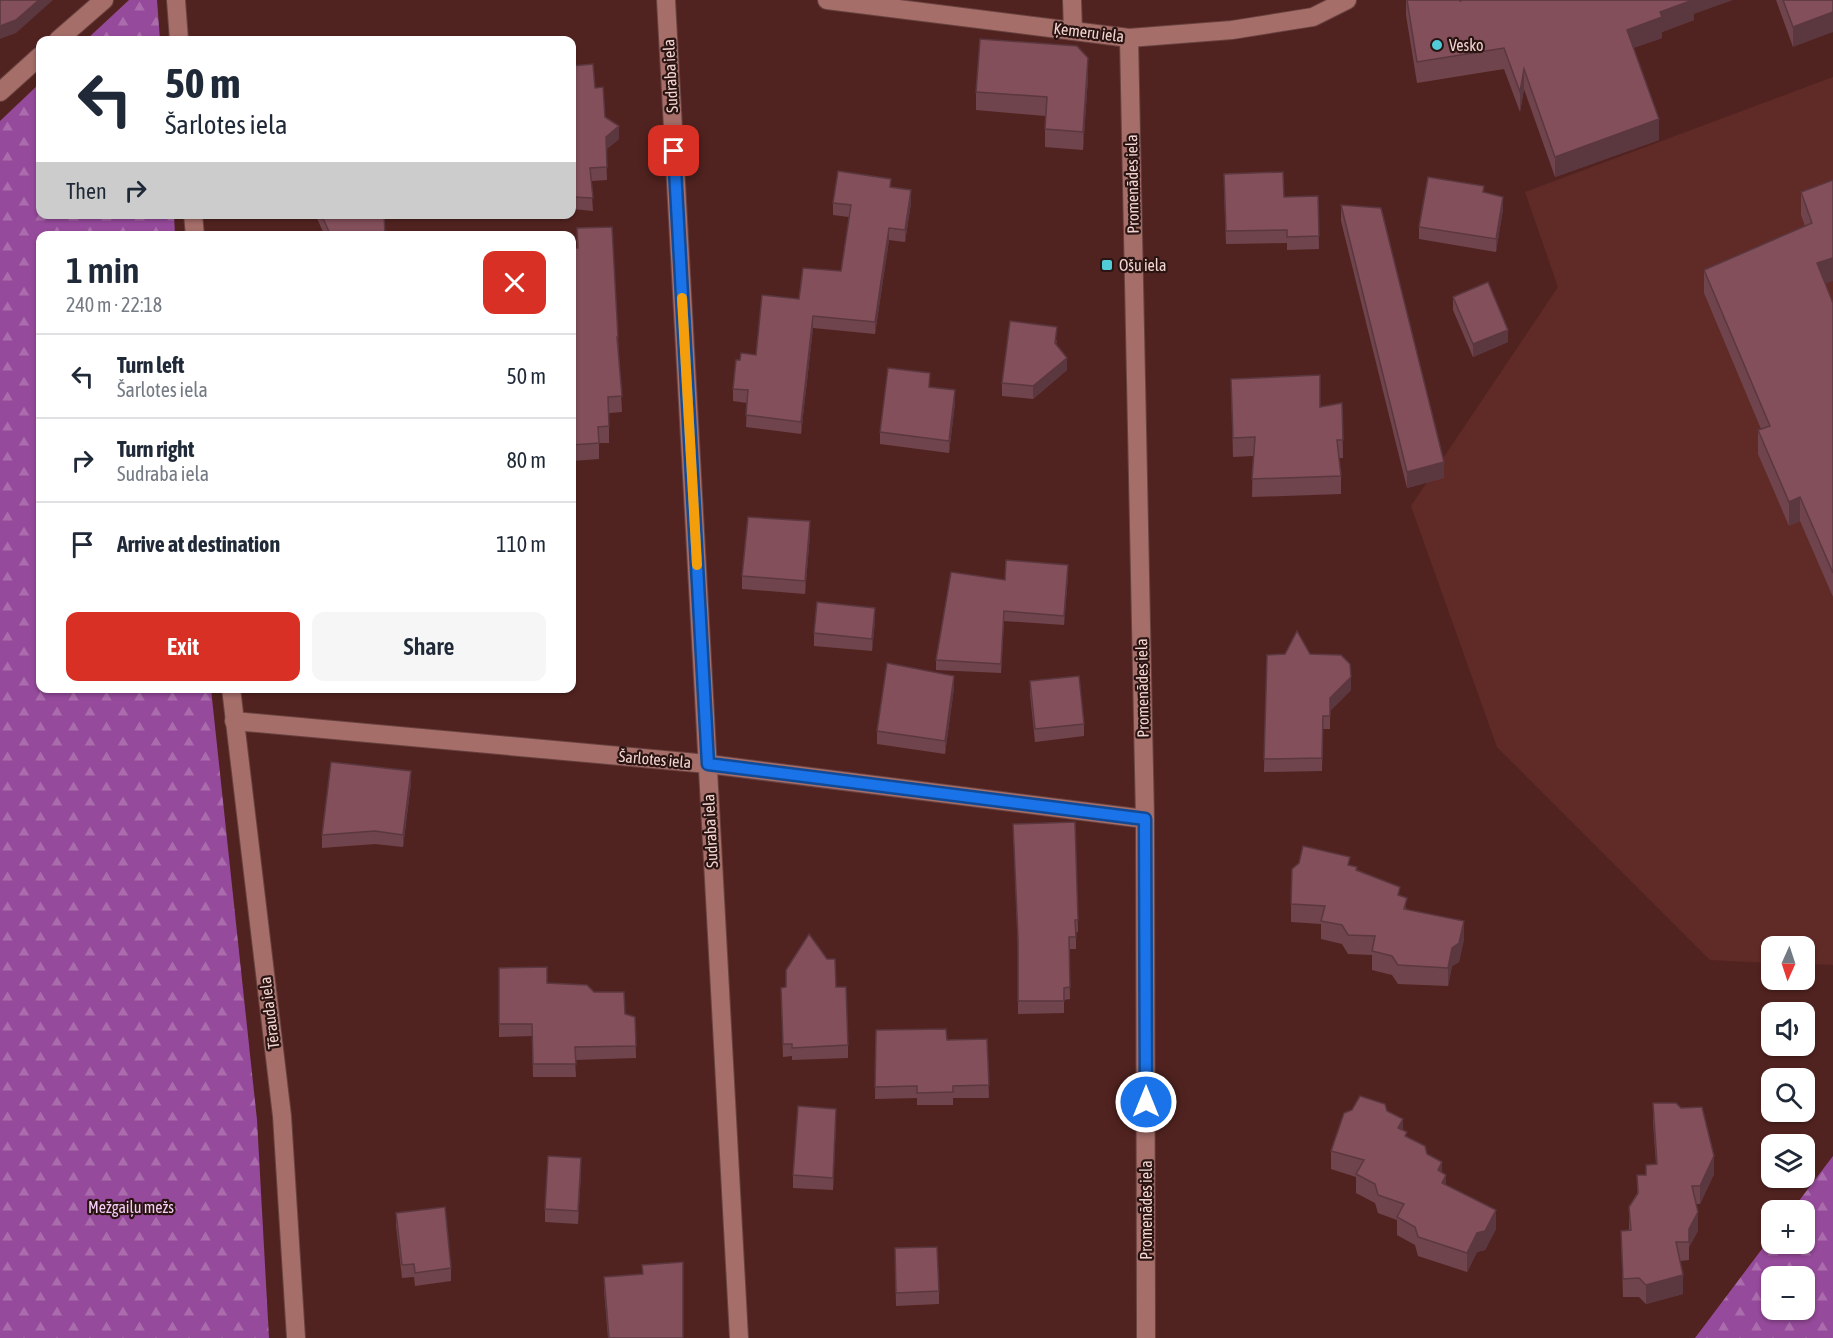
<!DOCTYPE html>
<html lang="en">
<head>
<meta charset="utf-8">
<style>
  :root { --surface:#fff; --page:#f6f6f7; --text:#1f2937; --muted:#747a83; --line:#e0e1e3; --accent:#d93025 }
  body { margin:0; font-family:"Asap Condensed",sans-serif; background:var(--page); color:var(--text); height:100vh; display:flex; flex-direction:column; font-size:22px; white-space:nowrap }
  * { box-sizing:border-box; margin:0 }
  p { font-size:20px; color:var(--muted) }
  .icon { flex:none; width:33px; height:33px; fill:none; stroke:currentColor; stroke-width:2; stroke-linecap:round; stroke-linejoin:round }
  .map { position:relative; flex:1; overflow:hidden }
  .drawer { position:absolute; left:36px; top:231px; width:540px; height:462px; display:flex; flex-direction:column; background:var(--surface); border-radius:12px; box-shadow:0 2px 4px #0004 }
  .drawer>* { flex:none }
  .hud { position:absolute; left:36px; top:36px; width:540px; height:183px; border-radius:12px; box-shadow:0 2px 4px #0004; background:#fff; color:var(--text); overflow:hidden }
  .needle { width:39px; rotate:183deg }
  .tools { position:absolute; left:1761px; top:936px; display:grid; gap:12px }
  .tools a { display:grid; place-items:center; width:54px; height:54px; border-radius:12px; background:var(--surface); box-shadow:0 2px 4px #0004; font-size:30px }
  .pin { position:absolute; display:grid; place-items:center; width:51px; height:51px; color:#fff; margin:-26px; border-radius:12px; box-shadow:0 3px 9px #0006 }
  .me { position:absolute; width:66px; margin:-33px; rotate:0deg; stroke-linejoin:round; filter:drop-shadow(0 0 4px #0008) }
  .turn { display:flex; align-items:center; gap:21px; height:126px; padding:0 30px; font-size:27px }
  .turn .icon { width:78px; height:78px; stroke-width:2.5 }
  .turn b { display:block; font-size:42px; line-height:51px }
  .then { display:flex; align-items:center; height:57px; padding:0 30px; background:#0003; gap:12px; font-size:22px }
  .round { display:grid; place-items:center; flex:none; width:63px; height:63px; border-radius:12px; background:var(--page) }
  .headline { display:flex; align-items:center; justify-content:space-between; height:102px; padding:0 30px }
  h1 { font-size:36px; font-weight:600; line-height:45px }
  .button { display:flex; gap:12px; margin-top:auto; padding:12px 30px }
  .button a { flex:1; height:69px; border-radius:12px; background:var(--accent); color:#fff; font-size:24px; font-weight:600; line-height:69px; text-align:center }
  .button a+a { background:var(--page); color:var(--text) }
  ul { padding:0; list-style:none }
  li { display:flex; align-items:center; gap:18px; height:84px; padding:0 30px; border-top:2px solid var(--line) }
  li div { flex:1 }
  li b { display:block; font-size:22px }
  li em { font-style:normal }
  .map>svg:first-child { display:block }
  .built { fill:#602a27 }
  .forest { fill:url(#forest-firs); fill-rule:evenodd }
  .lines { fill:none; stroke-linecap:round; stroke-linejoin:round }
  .street-casing { stroke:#694240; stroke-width:20 }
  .street { stroke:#a56e69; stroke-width:18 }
  .wall { fill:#70444d }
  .shaded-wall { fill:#5b373f }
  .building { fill:#824f5a; stroke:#5b373f; stroke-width:1.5 }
  .route-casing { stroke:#114b97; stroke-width:15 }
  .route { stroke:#1a73e8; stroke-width:10 }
  .slow { stroke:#f59e0b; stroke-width:10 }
  .poi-dot { fill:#52cbd8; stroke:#291412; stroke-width:2 }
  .labels { text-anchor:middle; stroke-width:4.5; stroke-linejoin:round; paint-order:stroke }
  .street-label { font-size:16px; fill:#f3d4d0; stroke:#291412 }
  .poi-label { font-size:16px; fill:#f3d4d0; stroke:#291412; text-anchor:start }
  .park-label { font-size:16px; fill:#f6cef7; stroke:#291412 }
</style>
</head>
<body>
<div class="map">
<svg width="1833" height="1338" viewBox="0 0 1833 1338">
  <defs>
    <pattern id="forest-firs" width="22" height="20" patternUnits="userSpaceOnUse" patternTransform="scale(1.5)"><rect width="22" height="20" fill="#964a9b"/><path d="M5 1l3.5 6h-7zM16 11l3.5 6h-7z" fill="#aa6cac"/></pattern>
  </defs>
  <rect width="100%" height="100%" fill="#512320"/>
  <path class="built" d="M1833,77V965L1805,964L1804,946H1772L1771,963L1710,960L1497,747L1411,506L1558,287L1525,192Z"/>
  <g class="forest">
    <path d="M129,0H157L160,40H86Z"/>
    <path d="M40,83V214L174,215L175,235L40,236V688L211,689L257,1120L269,1338H0V121Z"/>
    <path d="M1833,1156V1338H1695L1771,1237L1772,1244H1804V1210H1792ZM1772,1276H1804V1310H1772Z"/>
  </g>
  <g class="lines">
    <defs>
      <g id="street">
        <path d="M176,0L179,40"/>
        <path d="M666,0L739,1338"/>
        <path d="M827,0L1129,38L1232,30L1313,17L1347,0"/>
        <path d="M1072,0L1073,31"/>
        <path d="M1129,38L1145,819L1146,1338"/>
        <path d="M58,40L104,0"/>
        <path d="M0,92L40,56"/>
        <path d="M193,214L195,236"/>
        <path d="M231,688L282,1116L296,1338"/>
        <path d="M234,721L708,764L1145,819"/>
      </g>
    </defs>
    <use href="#street" class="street-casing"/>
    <use href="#street" class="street"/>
  </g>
  <g class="wall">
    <path d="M1406,0H1460V1L1694,14V20L1662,32V38L1633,48L1659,140L1555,177L1524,89L1520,112L1504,69L1417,83L1406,15Z"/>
    <path d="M1776,0H1833L1793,47Z"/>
    <path d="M572,66L595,88L605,117L619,139L606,149L607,180L591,181L593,211L572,209Z"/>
    <path d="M1088,77L1083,150L1045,147V116L976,110V92Z"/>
    <path d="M1833,180L1825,284L1833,303V597L1800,521L1789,526L1758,454V430L1761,429L1704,293V270L1805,226L1801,215V192Z"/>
    <path d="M1224,187L1284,197L1318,196L1319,249L1287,250V243L1226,244Z"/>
    <path d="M891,188L911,203L905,242L889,240L875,334L813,328L801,434L746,427L747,403L733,401V389L740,360L756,355L799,299L841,271L849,217L833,215V203Z"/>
    <path d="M1484,192L1503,209L1496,252L1419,239V227Z"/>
    <path d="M1341,205L1444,478L1407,488L1341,221Z"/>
    <path d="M315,214H384L385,236H325Z"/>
    <path d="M577,228L618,337L622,412L609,413V443H599V459L572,461V248H577Z"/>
    <path d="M1453,297L1508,342L1473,357L1453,310Z"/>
    <path d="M1057,340L1056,345L1067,370L1033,399L1002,396V383Z"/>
    <path d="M1231,379L1320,407L1342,403L1343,458H1339L1341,476V494L1252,497L1253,456L1233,457Z"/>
    <path d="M930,387L955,403L949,453L880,444V432Z"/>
    <path d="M810,534L805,594L742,589V576Z"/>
    <path d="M1068,575L1064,625L1004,621L1001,673L936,670V660L1005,580Z"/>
    <path d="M875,621L872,651L814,646V633Z"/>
    <path d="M1310,654L1351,690L1330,711V729H1323L1322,771L1264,772L1267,655Z"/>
    <path d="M1030,681L1084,724V736L1035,742L1030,694Z"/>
    <path d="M954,688L945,754L877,744V731Z"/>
    <path d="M411,783L403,847L375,844L322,848V835Z"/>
    <path d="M1075,822L1078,932H1076V949H1069L1070,999L1064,1000V1013L1018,1014V951L1013,824Z"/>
    <path d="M1350,865L1400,896L1407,910L1464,939L1459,962L1452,966L1448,986L1398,984L1392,975L1372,970V955L1348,954L1342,944L1321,939V924L1291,922V904Z"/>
    <path d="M499,968L547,983L594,992L625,1014L635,1017L636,1058L575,1060L576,1077H533L532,1036L499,1037Z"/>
    <path d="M786,970L836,987L848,1045V1058L792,1060V1056L783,1057L781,988L786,987Z"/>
    <path d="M876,1030L947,1040L987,1039L989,1098H953V1105H917V1098L875,1099Z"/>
    <path d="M1653,1103L1714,1174L1700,1204H1696L1698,1231L1689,1247V1260L1680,1261L1683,1294L1646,1304L1639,1297H1623L1621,1231H1629V1207L1637,1194V1175H1646L1656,1164L1653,1122Z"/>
    <path d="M1387,1111L1403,1130L1407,1137L1427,1154L1442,1173L1446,1186L1496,1229L1485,1250L1477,1252L1467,1272L1418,1256L1415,1245L1397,1235V1220L1378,1213L1375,1203L1356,1193V1177L1331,1169V1151Z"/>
    <path d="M836,1122L833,1190L793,1188V1175Z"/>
    <path d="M581,1171L578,1224L545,1222V1209Z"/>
    <path d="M396,1213L451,1268V1281L415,1286L414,1277L402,1278L396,1226Z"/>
    <path d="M895,1261L939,1291V1304L896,1306Z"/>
    <path d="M642,1265L683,1338H608L604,1290V1277L642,1274Z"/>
  </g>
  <g class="shaded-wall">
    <path d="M39,0H53L16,33L0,39V26Z"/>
    <path d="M1693,0H1733L1694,14V20L1662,32V38L1627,50V30L1660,12Z"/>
    <path d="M1833,12V32L1793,47V27Z"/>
    <path d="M1088,58V77L1083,150V132Z"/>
    <path d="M1524,69V89L1520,112V92Z"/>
    <path d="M1659,119V140L1555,177V157Z"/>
    <path d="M619,126V139L606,150V137Z"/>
    <path d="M911,190V203L905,242V230Z"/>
    <path d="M1503,197V209L1496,252V239Z"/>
    <path d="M889,228V240L875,334V322Z"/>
    <path d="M1833,258V281L1817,287V263Z"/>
    <path d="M813,316V328L801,434V422Z"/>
    <path d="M1508,330V342L1473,357V344Z"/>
    <path d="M1067,358V370L1033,399V386Z"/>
    <path d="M955,390V403L949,453V441Z"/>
    <path d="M1444,462V478L1407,488V472Z"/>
    <path d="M1800,497V521L1789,526V502Z"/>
    <path d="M810,521V534L805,594V581Z"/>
    <path d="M1068,565V575L1064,625V616Z"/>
    <path d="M875,608V621L872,651V639Z"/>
    <path d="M954,676V688L945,754V741Z"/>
    <path d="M1351,677V690L1330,711V698Z"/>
    <path d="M411,771V783L403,847V835Z"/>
    <path d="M1464,921V939L1459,962L1452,966L1448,986V968L1452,948Z"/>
    <path d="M836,1109V1122L833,1190V1178Z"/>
    <path d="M1403,1119V1138L1398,1128Z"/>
    <path d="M1714,1156V1174L1700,1204V1186Z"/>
    <path d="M581,1158V1171L578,1224V1211Z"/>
    <path d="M1442,1162V1181L1438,1170Z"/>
    <path d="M1446,1175V1194L1442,1183Z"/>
    <path d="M1496,1210V1229L1485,1250L1477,1252L1467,1272V1253L1477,1233Z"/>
    <path d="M1698,1212V1231L1689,1247V1229Z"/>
    <path d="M1683,1275V1294L1646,1304V1285Z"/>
  </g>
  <g class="building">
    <path d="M0,0H39L16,20L0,26Z"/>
    <path d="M1407,0H1460V1L1463,0H1693L1660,12L1662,17L1627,30L1659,119L1555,157L1524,69L1520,92L1504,48L1417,62Z"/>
    <path d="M1783,0H1833V12L1793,27Z"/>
    <path d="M980,39L1077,46L1088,58L1083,132L1045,129L1047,97L976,92Z"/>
    <path d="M593,64L595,88L603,87L605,117L619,126L606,137L607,167L590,168L593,198L572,197V66Z"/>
    <path d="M838,171L891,179L890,187L911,190L905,230L889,228L875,322L813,316L801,422L746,415L748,390L733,389L736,360H740L741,353L756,355L762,295L799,299L803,268L841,271L851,205L833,203Z"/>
    <path d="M1283,172L1284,197L1318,196L1319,236L1287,237V230L1226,231L1224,174Z"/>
    <path d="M1428,177L1484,186L1483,192L1503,197L1496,239L1419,227Z"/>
    <path d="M1833,180V258L1817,263L1833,303V573L1800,497L1789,502L1758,430L1770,426L1704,270L1812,223L1801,192Z"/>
    <path d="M1341,205L1381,208L1444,462L1407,472Z"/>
    <path d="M321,214H384L385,236H331Z"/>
    <path d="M612,227L618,337H617L622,396L608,397L609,426L598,427L599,443L572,445V248H578L577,228Z"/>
    <path d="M1488,282L1508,330L1473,344L1453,297Z"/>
    <path d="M1010,321L1057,327L1055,343L1067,358L1033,386L1002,383Z"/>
    <path d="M888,368L930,373L929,387L955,390L949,441L880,432Z"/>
    <path d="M1320,375V407L1342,403L1343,440H1337L1341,476L1252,479L1255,437L1233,438L1231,379Z"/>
    <path d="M748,517L810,521L805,581L742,576Z"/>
    <path d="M1006,560L1068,565L1064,616L1004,611L1001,664L936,660L951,572L1005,580Z"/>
    <path d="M817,602L875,608L872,639L814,633Z"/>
    <path d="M1297,631L1310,654L1341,655L1350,664L1351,677L1330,698V716H1323L1322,758L1264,759L1267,655L1285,654Z"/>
    <path d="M887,663L954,676L945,741L877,731Z"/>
    <path d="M1079,676L1084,724L1035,729L1030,681Z"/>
    <path d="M331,762L411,771L403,835L375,831L322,835Z"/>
    <path d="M1075,822L1078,920H1075L1076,937H1069L1070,987L1064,988V1001H1018V939L1013,824Z"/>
    <path d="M1303,846L1350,857L1348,865L1357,867L1356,870L1400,887L1398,895L1407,898L1404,909L1464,921L1459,943L1452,948L1448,968L1398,965L1392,956L1372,951L1375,936L1348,935L1342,925L1321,921L1325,906L1291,904L1292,869L1299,863Z"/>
    <path d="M809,934L827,959H835L836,987H846L848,1045L792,1048V1044H783L781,988L786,987V970Z"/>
    <path d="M547,967V983L587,985L594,992H624L625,1014L635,1017L636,1046L575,1047L576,1064H533L532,1024H499V968Z"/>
    <path d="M946,1029L947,1040L987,1039L989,1085L953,1086V1092L917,1093V1086L875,1087L876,1030Z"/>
    <path d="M1360,1096L1385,1104L1387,1111L1403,1119L1398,1128L1407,1132L1405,1136L1425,1146L1427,1154L1442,1162L1438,1170L1446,1175L1442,1183L1496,1210L1485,1231L1477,1233L1467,1253L1418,1237L1415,1227L1397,1217L1404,1204L1378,1195L1375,1184L1356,1174L1364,1160L1331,1151L1344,1113L1352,1110Z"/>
    <path d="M1653,1103H1676L1681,1108L1702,1107L1714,1156L1700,1186H1692L1698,1212L1689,1229V1242H1676L1683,1275L1646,1285L1639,1278L1623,1279L1621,1231L1631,1230L1629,1207L1638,1193L1637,1175H1646V1165L1657,1164Z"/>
    <path d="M798,1106L836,1109L833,1178L793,1175Z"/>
    <path d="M548,1156L581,1158L578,1211L545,1209Z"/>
    <path d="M445,1207L451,1268L415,1273L414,1264L402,1265L396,1213Z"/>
    <path d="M937,1247L939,1291L896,1293L895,1248Z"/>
    <path d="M683,1262V1338H609L604,1277L643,1274L642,1265Z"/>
  </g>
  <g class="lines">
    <defs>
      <path id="route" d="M674,151L708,764L1145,819L1146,1102"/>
    </defs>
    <use href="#route" class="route-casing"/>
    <use href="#route" class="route"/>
    <path class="slow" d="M682,298L697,565"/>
  </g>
  <g class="poi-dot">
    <circle cx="1437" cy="45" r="6"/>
    <rect x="1101" y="259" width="12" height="12" rx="3"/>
  </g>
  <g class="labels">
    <g class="street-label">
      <text transform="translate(1089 32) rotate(7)" y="6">Ķemeru iela</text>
      <text transform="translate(670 76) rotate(-93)" y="6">Sudraba iela</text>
      <text transform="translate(1132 184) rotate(-91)" y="6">Promenādes iela</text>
      <text transform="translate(1142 688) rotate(-91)" y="6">Promenādes iela</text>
      <text transform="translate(655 759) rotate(5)" y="6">Šarlotes iela</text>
      <text transform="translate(710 831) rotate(-93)" y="6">Sudraba iela</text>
      <text transform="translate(269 1013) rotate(-97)" y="6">Tērauda iela</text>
      <text transform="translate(1146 1210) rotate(-90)" y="6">Promenādes iela</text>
    </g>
    <g class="poi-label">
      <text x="1449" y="51">Vesko</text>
      <text x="1119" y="271">Ošu iela</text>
    </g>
    <g class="park-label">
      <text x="131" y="1213">Mežgaiļu mežs</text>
    </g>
  </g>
</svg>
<div class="tools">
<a><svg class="needle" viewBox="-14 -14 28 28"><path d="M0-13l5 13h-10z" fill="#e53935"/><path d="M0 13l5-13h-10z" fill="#747a83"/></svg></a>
<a><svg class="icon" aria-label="sound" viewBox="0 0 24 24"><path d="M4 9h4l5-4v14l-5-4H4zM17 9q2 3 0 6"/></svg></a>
<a><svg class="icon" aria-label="search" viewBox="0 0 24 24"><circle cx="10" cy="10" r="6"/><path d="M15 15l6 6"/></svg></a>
<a><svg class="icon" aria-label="layers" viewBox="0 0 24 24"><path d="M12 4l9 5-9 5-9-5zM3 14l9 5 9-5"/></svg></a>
<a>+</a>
<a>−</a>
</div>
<div class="pin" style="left:674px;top:151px;background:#d93025"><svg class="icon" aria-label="arrive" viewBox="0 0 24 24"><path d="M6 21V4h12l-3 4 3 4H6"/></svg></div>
<svg class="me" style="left:1146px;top:1102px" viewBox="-20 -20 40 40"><circle r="17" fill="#1a73e8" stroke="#fff" stroke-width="3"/><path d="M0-11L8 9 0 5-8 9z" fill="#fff"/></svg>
<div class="hud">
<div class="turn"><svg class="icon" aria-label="left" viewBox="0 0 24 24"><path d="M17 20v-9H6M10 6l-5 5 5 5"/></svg><div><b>50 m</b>Šarlotes iela</div></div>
<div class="then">Then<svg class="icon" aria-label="right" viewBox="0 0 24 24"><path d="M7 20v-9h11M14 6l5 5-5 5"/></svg></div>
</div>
<section class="drawer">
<div class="headline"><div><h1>1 min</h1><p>240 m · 22:18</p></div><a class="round" style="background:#d93025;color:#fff"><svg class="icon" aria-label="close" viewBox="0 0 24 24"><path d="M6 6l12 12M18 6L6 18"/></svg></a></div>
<ul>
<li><svg class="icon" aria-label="left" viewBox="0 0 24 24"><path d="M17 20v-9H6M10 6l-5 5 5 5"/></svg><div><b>Turn left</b><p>Šarlotes iela</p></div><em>50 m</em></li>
<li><svg class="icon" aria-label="right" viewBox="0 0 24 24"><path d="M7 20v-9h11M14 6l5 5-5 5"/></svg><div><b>Turn right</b><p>Sudraba iela</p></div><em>80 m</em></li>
<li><svg class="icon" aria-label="arrive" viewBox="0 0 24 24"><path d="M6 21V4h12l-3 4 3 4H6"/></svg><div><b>Arrive at destination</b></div><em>110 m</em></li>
</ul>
<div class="button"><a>Exit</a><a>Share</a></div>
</section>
</div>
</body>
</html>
